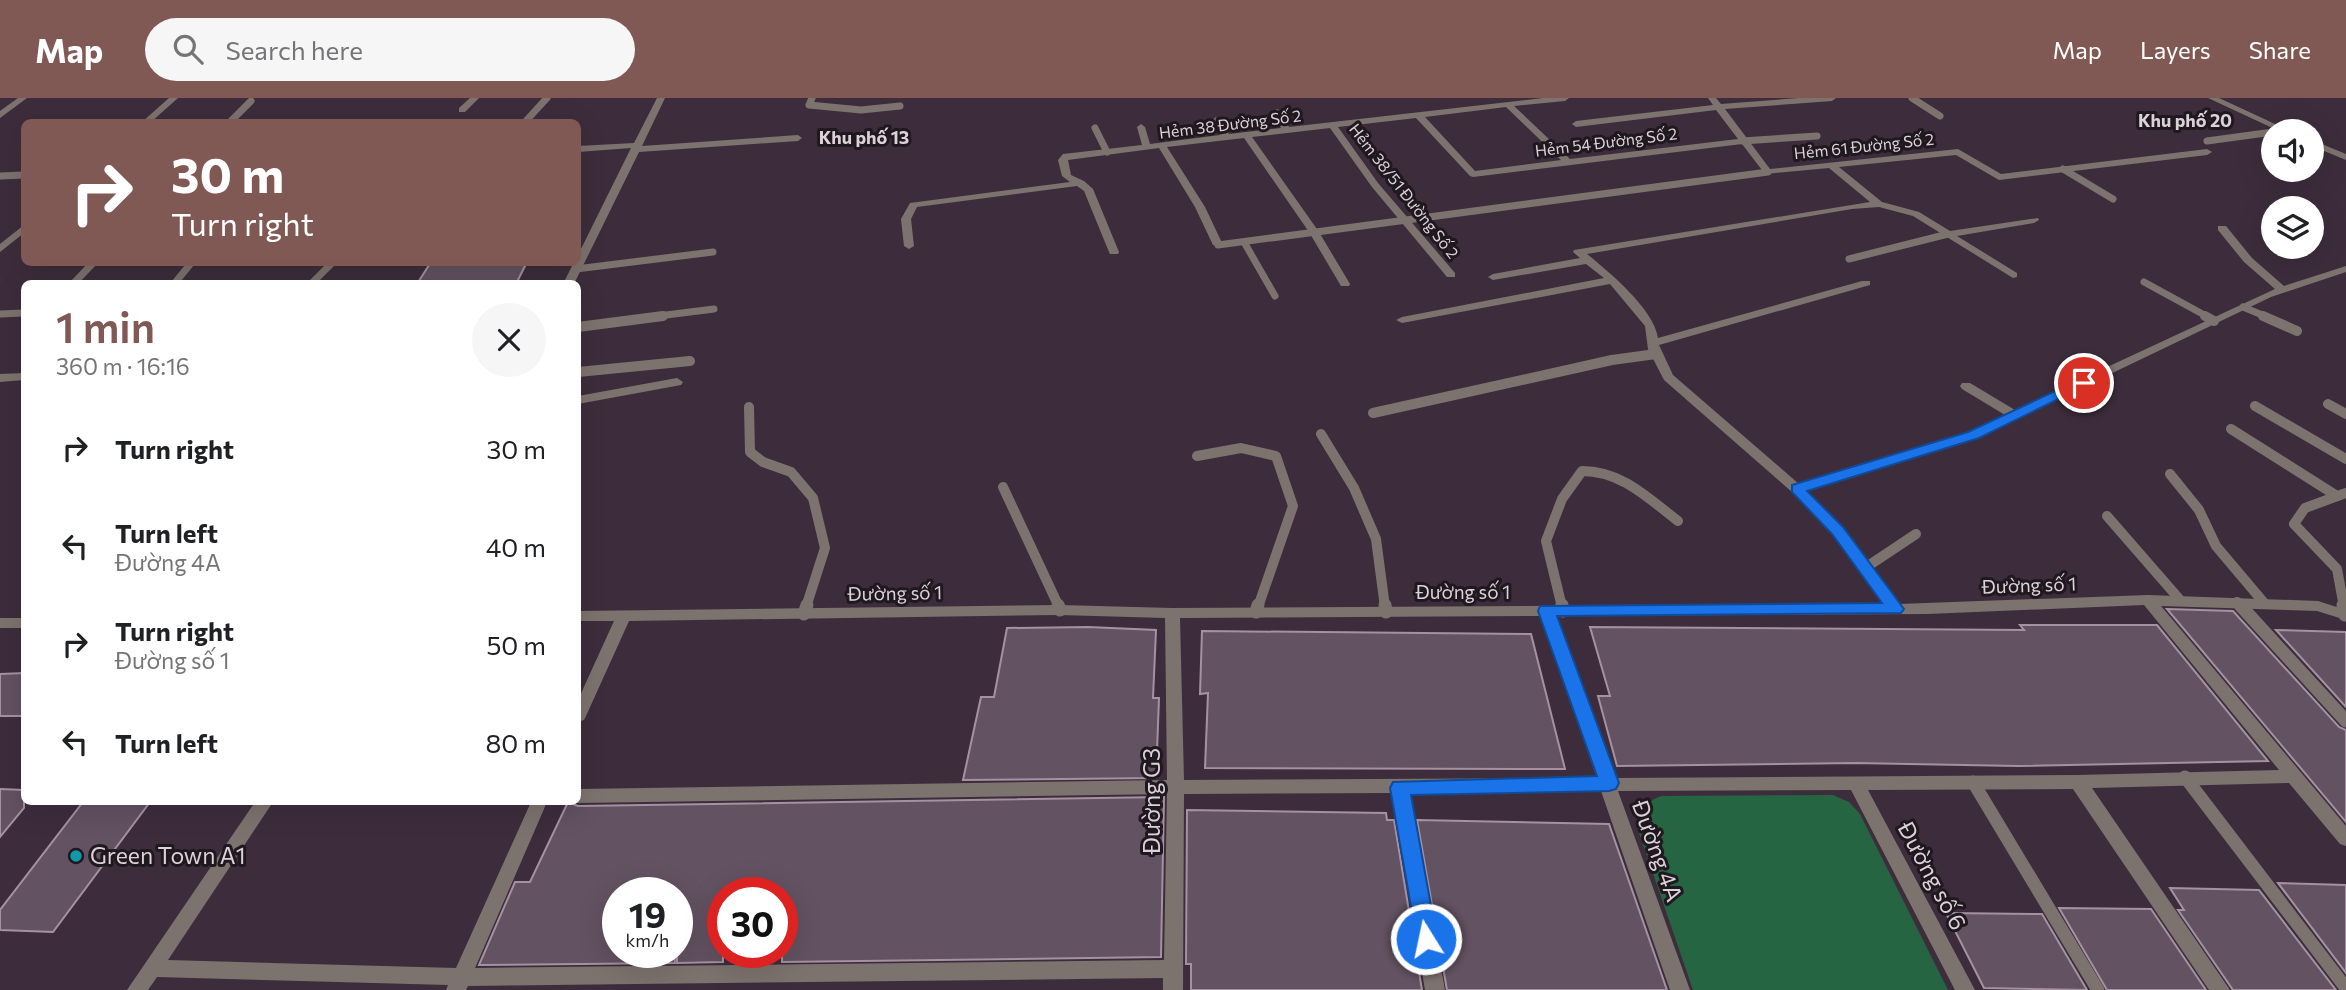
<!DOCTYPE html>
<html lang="en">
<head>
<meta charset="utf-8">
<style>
  :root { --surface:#fff; --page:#f6f6f6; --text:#202124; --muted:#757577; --accent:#805955 }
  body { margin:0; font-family:Commissioner,sans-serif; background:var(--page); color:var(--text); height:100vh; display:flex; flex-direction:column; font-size:26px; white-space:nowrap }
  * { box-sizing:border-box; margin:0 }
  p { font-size:23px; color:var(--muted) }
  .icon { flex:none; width:38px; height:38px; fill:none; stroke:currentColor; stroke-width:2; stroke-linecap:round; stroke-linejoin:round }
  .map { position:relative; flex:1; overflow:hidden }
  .sheet { position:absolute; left:21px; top:182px; width:560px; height:525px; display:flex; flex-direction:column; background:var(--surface); border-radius:10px; box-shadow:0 7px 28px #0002 }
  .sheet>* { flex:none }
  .top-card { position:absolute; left:21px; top:21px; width:560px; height:147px; border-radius:10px; box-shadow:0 7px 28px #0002; background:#805955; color:#fff; overflow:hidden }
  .buttons { position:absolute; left:2261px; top:21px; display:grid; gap:14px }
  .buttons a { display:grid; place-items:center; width:63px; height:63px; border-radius:50%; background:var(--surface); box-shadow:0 7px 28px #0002; font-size:35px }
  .speed { position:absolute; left:602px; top:779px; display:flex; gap:14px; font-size:35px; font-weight:700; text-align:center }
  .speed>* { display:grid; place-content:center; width:91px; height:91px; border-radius:50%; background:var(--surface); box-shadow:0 7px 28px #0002; line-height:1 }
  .speed small { font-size:18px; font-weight:400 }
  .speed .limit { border:10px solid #d22; background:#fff; color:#111 }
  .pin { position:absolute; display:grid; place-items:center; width:60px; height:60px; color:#fff; margin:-30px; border:4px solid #fff; border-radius:50%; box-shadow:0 2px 7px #0007 }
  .me { position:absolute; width:77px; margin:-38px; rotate:350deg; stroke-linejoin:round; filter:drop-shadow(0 0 5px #0008) }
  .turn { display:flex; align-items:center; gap:24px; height:147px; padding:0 35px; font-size:32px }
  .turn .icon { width:91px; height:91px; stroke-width:2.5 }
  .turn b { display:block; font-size:49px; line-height:60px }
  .round { display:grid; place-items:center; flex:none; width:74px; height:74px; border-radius:37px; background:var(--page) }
  .head { display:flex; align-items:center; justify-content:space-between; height:119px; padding:0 35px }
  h1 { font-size:42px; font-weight:600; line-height:52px; color:var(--accent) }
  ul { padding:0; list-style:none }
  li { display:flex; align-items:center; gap:21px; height:98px; padding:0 35px }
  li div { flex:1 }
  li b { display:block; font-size:26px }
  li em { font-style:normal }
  header { display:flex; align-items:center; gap:42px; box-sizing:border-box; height:98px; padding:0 35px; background:var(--accent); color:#fff }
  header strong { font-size:33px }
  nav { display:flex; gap:38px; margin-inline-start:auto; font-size:24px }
  .search { width:490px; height:63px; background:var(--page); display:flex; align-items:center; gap:18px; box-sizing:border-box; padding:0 24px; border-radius:38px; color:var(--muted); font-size:26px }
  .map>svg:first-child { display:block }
  .green { fill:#266542 }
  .building { fill:#635261; stroke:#a591a2; stroke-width:2 }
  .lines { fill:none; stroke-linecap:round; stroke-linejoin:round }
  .service-far2 { stroke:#7d736e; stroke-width:7 }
  .service-far1 { stroke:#7d736e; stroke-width:10 }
  .service { stroke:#7d736e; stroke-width:13 }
  .minor { fill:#7d736e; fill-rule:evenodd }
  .tertiary { fill:#7d736e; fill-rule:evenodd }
  .route { fill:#1a73e8; stroke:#114b97; stroke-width:2 }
  .culture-dot { fill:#0f9aa8; stroke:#20181f; stroke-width:2.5 }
  .labels { text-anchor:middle; stroke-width:6; stroke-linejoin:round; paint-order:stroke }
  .far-street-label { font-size:16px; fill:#dbd1da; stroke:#20181f }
  .far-neighbourhood-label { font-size:18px; font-weight:bold; fill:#dbd1da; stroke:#20181f }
  .street-label { font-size:19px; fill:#dbd1da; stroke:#20181f }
  .near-street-label { font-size:23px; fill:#dbd1da; stroke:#20181f }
  .near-poi-label { font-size:23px; fill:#dbd1da; stroke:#20181f; text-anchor:start }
</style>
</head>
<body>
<header>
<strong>Map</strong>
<div class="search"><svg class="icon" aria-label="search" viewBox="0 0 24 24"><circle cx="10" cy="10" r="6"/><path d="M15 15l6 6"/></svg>Search here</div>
<nav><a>Map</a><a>Layers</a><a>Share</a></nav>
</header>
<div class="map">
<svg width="2346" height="892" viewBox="0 0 2346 892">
  <rect width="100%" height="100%" fill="#3d2d3c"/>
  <path class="green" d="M1833,697L1849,704L1860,716L1948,892H1693L1637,729C1640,713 1646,703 1662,698Z"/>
  <g class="building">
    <path d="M431,164H527L516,186H417Z"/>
    <path d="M2167,511L2233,513L2339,629L2346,632V724Z"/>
    <path d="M2020,527H2157L2268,663L2018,668L1855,665L1617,668L1598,598H1610L1590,529L2024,532Z"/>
    <path d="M1088,529L1156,532L1153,600H1159L1156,680L963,682L981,599H994L1007,530Z"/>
    <path d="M2276,532L2346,534V609Z"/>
    <path d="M1202,533L1531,536L1565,671L1205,670L1208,595L1200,596Z"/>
    <path d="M24,575V618H0V576Z"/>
    <path d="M0,691L24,692V710L0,739Z"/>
    <path d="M1164,699L1161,859L782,864V794H723V864L677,865V794H618V854H674L675,865L479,867L515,784H530L568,704L578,708Z"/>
    <path d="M83,704H150L53,834L0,832V812Z"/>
    <path d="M1187,712L1386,715L1387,722H1394L1422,892H1191V866H1186Z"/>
    <path d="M1417,722L1609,726L1667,892H1447Z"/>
    <path d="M2278,785L2346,787V875Z"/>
    <path d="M2170,790L2259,792L2336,892H2233L2178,812H2184Z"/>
    <path d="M2059,810L2151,811L2206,892H2107Z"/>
    <path d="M1946,815L2042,816L2087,892L1984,890Z"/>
  </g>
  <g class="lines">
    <g class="service-far2">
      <path d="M812,0L809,7L861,12L900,8"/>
      <path d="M1912,0L1940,18"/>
      <path d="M230,24L251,3"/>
      <path d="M525,24L547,0"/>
      <path d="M1095,30L1107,54"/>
      <path d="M1742,43L1817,38"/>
      <path d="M2207,43L2273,34"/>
      <path d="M2063,71L2113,101"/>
      <path d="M0,78L24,77"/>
      <path d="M1244,144L1275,198"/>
      <path d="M1218,147L1768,74"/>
      <path d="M1849,161L1948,136"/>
      <path d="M576,171L713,154"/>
      <path d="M2144,184L2208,219"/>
      <path d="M73,186L94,164"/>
      <path d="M174,186L192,164"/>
      <path d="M311,186L333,164"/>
      <path d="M2243,209L2267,219"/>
      <path d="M0,216L24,215"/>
      <path d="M650,219L714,211"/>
    </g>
    <g class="service-far1">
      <path d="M2205,218L2214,223"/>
      <path d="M2263,218L2297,233"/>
      <path d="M578,229L663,218"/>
      <path d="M578,274L690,263"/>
      <path d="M2328,306L2346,316"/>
      <path d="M2255,308L2346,361"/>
      <path d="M749,309L750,354L763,364L791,374L813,400L825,450L806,509"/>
      <path d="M1373,315L1612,262L1656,256"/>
      <path d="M2231,331L2337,398"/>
      <path d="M1321,336L1354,390L1376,441L1385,509"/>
      <path d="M1197,358L1241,350L1276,358L1293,408L1258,509"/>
      <path d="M2170,376L2199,412L2216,448L2265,506"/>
      <path d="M1003,389L1059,509"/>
      <path d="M2107,418L2181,503"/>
      <path d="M1865,470L1916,436"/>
      <path d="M2237,504L2242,509"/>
      <path d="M1562,509L1546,443L1562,401L1582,373C1622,373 1648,400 1678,423"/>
      <path d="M2344,509L2337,471L2294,426L2305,410L2346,395"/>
    </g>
    <g class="service">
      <path d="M1058,507L1060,512"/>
      <path d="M1385,507L1386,514"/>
      <path d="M1562,507L1563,513"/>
      <path d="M2240,507L2346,623"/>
      <path d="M2343,507L2345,517"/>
      <path d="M1256,514L1258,507"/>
      <path d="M804,516L807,507"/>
      <path d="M2185,679L2346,890"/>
      <path d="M1973,684L2098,892"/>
    </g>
    <g class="minor">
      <path d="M18,0H27L0,20V13Z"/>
      <path d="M169,0H178L151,24H142Z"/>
      <path d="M470,0H479L465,14H459V10Z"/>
      <path d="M657,0H665L642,48L798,37L802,40L798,43L639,54L574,186H563L574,164H578V157L631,50L578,54V48L634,45Z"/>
      <path d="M1543,0H1569L1565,3L1514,8L1570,61L1738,41L1716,12L1576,29L1572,26L1576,23L1713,7L1708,0H1716L1721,6L1799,0H1836L1832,3L1725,11L1770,71L1958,51L2001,76L2207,51L2212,54L2207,57L1999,82L1956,57L1839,69L1882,104L1919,114L1950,133L2038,120L2039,122L2034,125L1957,138L2017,175V179L2013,180L1913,118L1879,109L1852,111L1587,156C1609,174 1654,211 1658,240L1862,183H1870V187L1659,247L1673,277L1799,386L1969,334L2005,317L1962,291L1960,288L1962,285H1970L2015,312L2275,191L2244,164L2218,132V128H2226L2252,160L2284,188L2346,168V174L2271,199L1977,340L1806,393L1843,430L1899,506L2148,497L2318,503L2346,512V522L2317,513L2161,508L2346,728V748L2340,746L2289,685L2092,690L2230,892H2209L2073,691L1868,692L1975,892H1955L1851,692L1618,693L1690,892H1670L1601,693L1409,694L1445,892H1425L1392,695L1184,696L1183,892H1163V880L468,888L466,892H446L448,887L157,879L148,892H127L255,704H273L168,862L456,870L531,704H547L475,870L1164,862L1167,696L578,705L574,704H578V691L1167,682L1165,520L1060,517L629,523L586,618L584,622L578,624V602L614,523H578V513L1060,507L1172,510L1884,506L1833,436L1792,394L1664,282L1648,251L1645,228L1610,186L1402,225L1396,222L1402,219L1604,180L1586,166L1493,182L1488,179L1493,176L1580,160L1573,154L1574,152L1870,104L1829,70L1765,76L1742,46L1473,79L1470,78L1416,20L1338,29L1378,85L1455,175V179H1447L1372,89L1330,30L1252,39L1319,134L1350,186L1349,188H1341L1309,134L1244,40L1167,49L1205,109L1223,147L1222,149L1213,147L1195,109L1159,50L1068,62L1071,77L1084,83L1093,91L1119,154L1118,156H1110L1109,154L1084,93L1077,88L917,109L911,121L914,148L909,151L904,148L901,121L910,105L1070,84L1062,78L1058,62L1063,56L1142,47L1137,29L1141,26L1145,29L1150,46L1220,37L1212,22L1216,19L1219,20L1229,36L1281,30L1273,14L1277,11L1281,14L1289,29ZM1506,9L1561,62L1475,73L1425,19ZM2144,507L2279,672L2078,677L1613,680L1555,518L1927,516ZM1540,518L1597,680L1184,682L1180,520Z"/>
      <path d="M24,127V135L0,154V146Z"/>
      <path d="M0,276L24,275V282L0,284Z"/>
      <path d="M677,280L683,284L681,287L578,306V298Z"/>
      <rect x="0" y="520" width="24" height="10"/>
    </g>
    <g class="tertiary">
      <path d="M2208,0H2219L2290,33H2279Z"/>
      <path d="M2312,42L2346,56V62L2312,48Z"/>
    </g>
  </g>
  <path class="route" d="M2079,282L2091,285L1979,340L1807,393L1843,429L1901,507L1904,511L1901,515L1557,518L1619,685L1616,691L1609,693L1411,697L1437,841L1434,848L1426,851L1418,848L1390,690L1393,684L1597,678L1538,513L1540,508L1882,505L1832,436L1792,394V387L1968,334Z"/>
  <circle class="culture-dot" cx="76" cy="758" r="7"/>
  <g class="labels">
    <g class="far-street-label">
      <text transform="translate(1230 26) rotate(-7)" y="6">Hẻm 38 Đường Số 2</text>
      <text transform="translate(1606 44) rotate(-7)" y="6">Hẻm 54 Đường Số 2</text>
      <text transform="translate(1864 48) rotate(-6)" y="6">Hẻm 61 Đường Số 2</text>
      <text transform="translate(1404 93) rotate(52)" y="6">Hẻm 38/51 Đường Số 2</text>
    </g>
    <g class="far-neighbourhood-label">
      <text x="2185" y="29">Khu phố 20</text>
      <text x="864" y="46">Khu phố 13</text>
    </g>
    <g class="street-label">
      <text transform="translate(2029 487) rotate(-2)" y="7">Đường số 1</text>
      <text x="1463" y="501">Đường số 1</text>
      <text transform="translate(895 495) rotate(-1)" y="7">Đường số 1</text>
    </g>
    <g class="near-street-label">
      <text transform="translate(1152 703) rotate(-90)" y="8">Đường G3</text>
      <text transform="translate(1657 753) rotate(70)" y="8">Đường 4A</text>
      <text transform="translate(1932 778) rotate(62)" y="8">Đường số 6</text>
    </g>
    <g class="near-poi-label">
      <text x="90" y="766">Green Town A1</text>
    </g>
  </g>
</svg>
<div class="buttons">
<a><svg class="icon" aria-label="sound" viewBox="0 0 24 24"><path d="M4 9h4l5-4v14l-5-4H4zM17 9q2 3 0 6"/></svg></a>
<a><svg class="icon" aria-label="layers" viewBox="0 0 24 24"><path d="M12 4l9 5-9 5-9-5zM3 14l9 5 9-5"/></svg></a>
</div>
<div class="speed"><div>19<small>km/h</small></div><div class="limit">30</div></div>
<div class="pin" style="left:2084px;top:285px;background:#d93025"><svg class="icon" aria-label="arrive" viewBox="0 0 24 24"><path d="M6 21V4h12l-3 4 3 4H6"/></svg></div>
<svg class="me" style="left:1426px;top:841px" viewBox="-20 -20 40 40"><circle r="17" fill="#1a73e8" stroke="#fff" stroke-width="3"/><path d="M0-11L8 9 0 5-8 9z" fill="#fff"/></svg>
<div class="top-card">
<div class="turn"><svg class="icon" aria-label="right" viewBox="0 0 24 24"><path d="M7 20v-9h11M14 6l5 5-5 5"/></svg><div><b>30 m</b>Turn right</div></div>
</div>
<section class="sheet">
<div class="head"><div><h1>1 min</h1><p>360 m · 16:16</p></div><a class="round"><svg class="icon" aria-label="close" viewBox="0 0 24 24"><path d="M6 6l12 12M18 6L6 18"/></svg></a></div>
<ul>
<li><svg class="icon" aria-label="right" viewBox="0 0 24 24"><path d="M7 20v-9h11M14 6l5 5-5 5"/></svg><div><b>Turn right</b></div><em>30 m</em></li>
<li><svg class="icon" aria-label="left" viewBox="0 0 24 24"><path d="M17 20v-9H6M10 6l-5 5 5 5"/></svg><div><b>Turn left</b><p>Đường 4A</p></div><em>40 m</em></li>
<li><svg class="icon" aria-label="right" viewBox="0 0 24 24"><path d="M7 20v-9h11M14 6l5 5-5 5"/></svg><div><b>Turn right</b><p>Đường số 1</p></div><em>50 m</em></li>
<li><svg class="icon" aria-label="left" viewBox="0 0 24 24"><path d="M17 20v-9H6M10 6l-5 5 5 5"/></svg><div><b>Turn left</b></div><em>80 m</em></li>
</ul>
</section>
</div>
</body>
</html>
